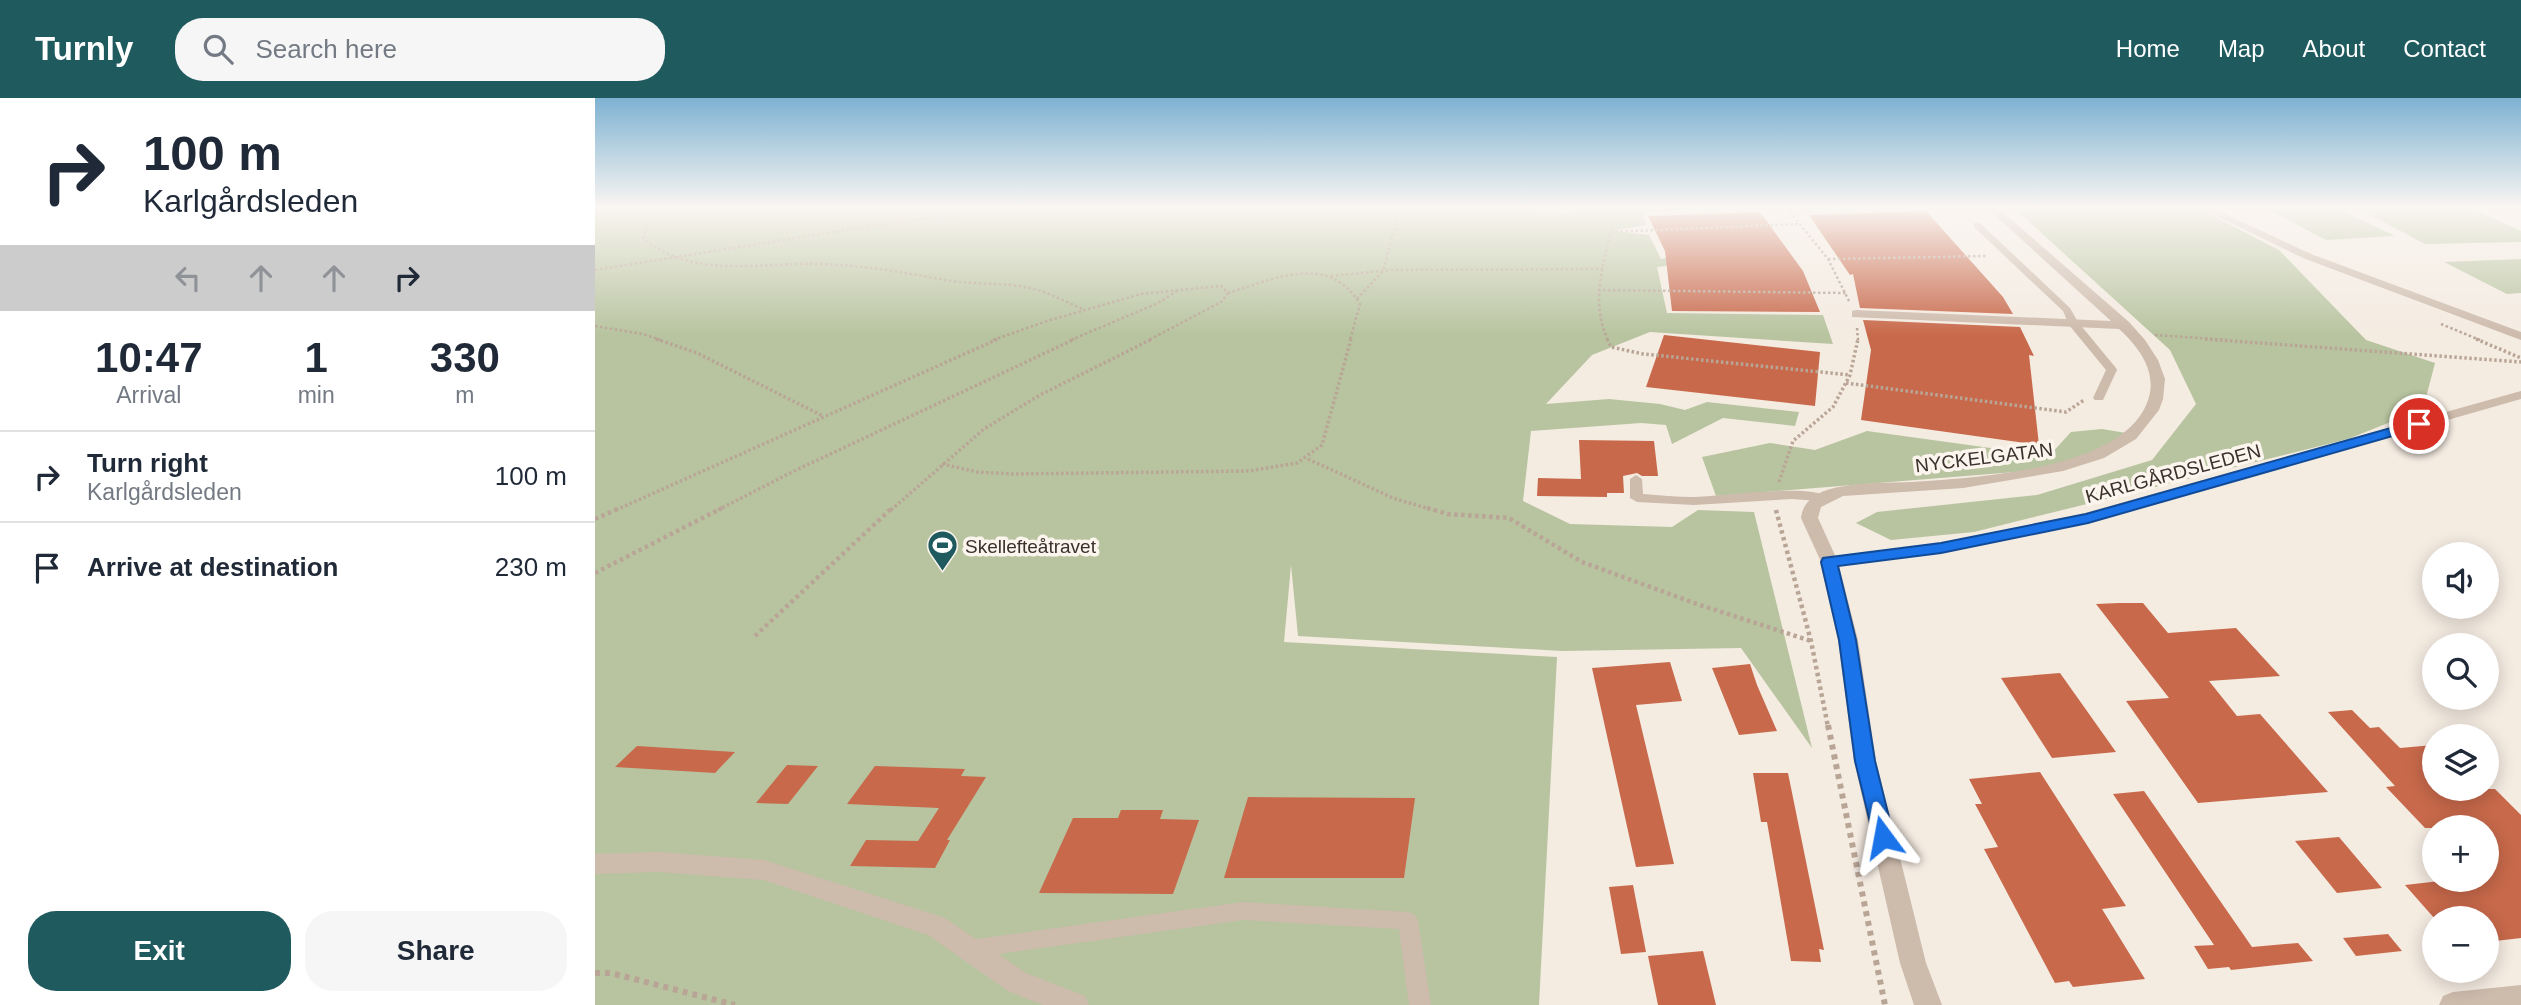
<!DOCTYPE html>
<html lang="en">
<head>
<meta charset="utf-8">
<style>
  :root { --surface:#fff; --page:#f6f6f7; --text:#1f2937; --muted:#747a83; --line:#e0e1e3; --accent:#1f5a5e }
  body { margin:0; font-family:Arial,sans-serif; background:var(--page); color:var(--text); height:100vh; display:flex; flex-direction:column; font-size:26px; white-space:nowrap }
  * { box-sizing:border-box; margin:0 }
  p { font-size:23px; color:var(--muted) }
  .icon { flex:none; width:38px; height:38px; fill:none; stroke:currentColor; stroke-width:2; stroke-linecap:round; stroke-linejoin:round }
  .map { position:relative; flex:1; overflow:hidden }
  .panel { display:flex; flex-direction:column; background:var(--surface); width:595px }
  .panel>* { flex:none }
  .top-card { background:#fff; color:var(--text); overflow:hidden }
  .controls { position:absolute; left:1827px; top:444px; display:grid; gap:14px }
  .controls a { display:grid; place-items:center; width:77px; height:77px; border-radius:50%; background:var(--surface); box-shadow:0 4px 18px #0003; font-size:35px }
  .pin { position:absolute; display:grid; place-items:center; width:60px; height:60px; color:#fff; margin:-30px; border:4px solid #fff; border-radius:50%; box-shadow:0 2px 7px #0007 }
  .me { position:absolute; width:77px; margin:-38px; rotate:347deg; stroke-linejoin:round; filter:drop-shadow(0 0 5px #0008) }
  .turn { display:flex; align-items:center; gap:24px; height:147px; padding:0 28px; font-size:32px }
  .turn .icon { width:91px; height:91px; stroke-width:2.5 }
  .turn b { display:block; font-size:49px; line-height:60px }
  .lanes { display:flex; align-items:center; height:66px; padding:0 28px; background:#0003; justify-content:center; gap:35px; direction:ltr }
  .lanes .off { opacity:.35 }
  .eta { display:flex; justify-content:space-evenly; align-items:center; height:119px; text-align:center }
  .eta b { font-size:42px; font-weight:700; line-height:49px }
  .cta { display:flex; gap:14px; margin-top:auto; padding:14px 28px }
  .cta a { flex:1; height:80px; border-radius:28px; background:var(--accent); color:#fff; font-size:28px; font-weight:700; line-height:80px; text-align:center }
  .cta a+a { background:var(--page); color:var(--text) }
  ul { padding:0; list-style:none }
  li { display:flex; align-items:center; gap:21px; height:91px; padding:0 28px; border-top:2px solid var(--line) }
  li div { flex:1 }
  li b { display:block; font-size:26px }
  li em { font-style:normal }
  header { display:flex; align-items:center; gap:42px; box-sizing:border-box; height:98px; padding:0 35px; background:var(--accent); color:#fff }
  header strong { font-size:33px }
  nav { display:flex; gap:38px; margin-inline-start:auto; font-size:24px }
  .search { width:490px; height:63px; background:var(--page); display:flex; align-items:center; gap:18px; box-sizing:border-box; padding:0 24px; border-radius:28px; color:var(--muted); font-size:26px }
  main { display:flex; flex:1; min-height:0 }
  .map>svg:first-child { display:block }
  .green { fill:#b8c4a0 }
  .building { fill:#c8694b }
  .lines { fill:none; stroke-linecap:round; stroke-linejoin:round }
  .path-far3 { stroke:#b9a596; stroke-width:2.5; stroke-dasharray:2.5 2.5; stroke-linecap:butt }
  .path-far2 { stroke:#b9a596; stroke-width:3.5; stroke-dasharray:2.5 2.5; stroke-linecap:butt }
  .path-far1 { stroke:#b9a596; stroke-width:4.5; stroke-dasharray:3.5 3.5; stroke-linecap:butt }
  .path { stroke:#b9a596; stroke-width:6; stroke-dasharray:5 5; stroke-linecap:butt }
  .service { fill:#cdbbac; fill-rule:evenodd }
  .minor { fill:#cdbbac; fill-rule:evenodd }
  .tertiary { fill:#cdbbac; fill-rule:evenodd }
  .route { fill:#1a73e8; stroke:#114b97; stroke-width:2 }
  .labels { text-anchor:middle; stroke-width:7; stroke-linejoin:round; paint-order:stroke }
  .street-label { font-size:19px; fill:#3b302b; stroke:#fbf5ee }
  .poi-label { font-size:19px; fill:#3b302b; stroke:#fbf5ee; text-anchor:start }
</style>
</head>
<body>
<header>
<strong>Turnly</strong>
<div class="search"><svg class="icon" aria-label="search" viewBox="0 0 24 24"><circle cx="10" cy="10" r="6"/><path d="M15 15l6 6"/></svg>Search here</div>
<nav><a>Home</a><a>Map</a><a>About</a><a>Contact</a></nav>
</header>
<main>
<section class="panel">
<div class="top-card">
<div class="turn"><svg class="icon" aria-label="right" viewBox="0 0 24 24"><path d="M7 20v-9h11M14 6l5 5-5 5"/></svg><div><b>100 m</b>Karlgårdsleden</div></div>
<div class="lanes"><svg class="icon off" aria-label="left" viewBox="0 0 24 24"><path d="M17 20v-9H6M10 6l-5 5 5 5"/></svg><svg class="icon off" aria-label="ahead" viewBox="0 0 24 24"><path d="M12 20V5M6 11l6-6 6 6"/></svg><svg class="icon off" aria-label="ahead" viewBox="0 0 24 24"><path d="M12 20V5M6 11l6-6 6 6"/></svg><svg class="icon" aria-label="right" viewBox="0 0 24 24"><path d="M7 20v-9h11M14 6l5 5-5 5"/></svg></div>
</div>
<div class="eta">
<div><b>10:47</b><p>Arrival</p></div>
<div><b>1</b><p>min</p></div>
<div><b>330</b><p>m</p></div>
</div>
<ul>
<li><svg class="icon" aria-label="right" viewBox="0 0 24 24"><path d="M7 20v-9h11M14 6l5 5-5 5"/></svg><div><b>Turn right</b><p>Karlgårdsleden</p></div><em>100 m</em></li>
<li><svg class="icon" aria-label="arrive" viewBox="0 0 24 24"><path d="M6 21V4h12l-3 4 3 4H6"/></svg><div><b>Arrive at destination</b></div><em>230 m</em></li>
</ul>
<div class="cta"><a>Exit</a><a>Share</a></div>
</section>
<div class="map">
<svg width="1926" height="907" viewBox="0 0 1926 907">
  <rect width="100%" height="100%" fill="#f4ebe1"/>
  <g class="green">
    <path d="M0,110H918L970,115L982,110H1114L1047,115L1051,127L1018,133L1054,137L1066,161L1099,154L1106,164L1062,169L1072,215L1228,217L1238,246L1055,234L997,257L951,306L1014,301L1065,306L1090,312L1112,304L1204,314L1200,328L1128,320L1077,346L1071,327L1046,325L936,333L928,403L975,426L1077,429L1103,412L1159,414L1217,650L1146,550L967,553L703,538L696,467L689,544L962,559L944,907H0Z"/>
    <path d="M1419,110H1603L1684,152L1771,242L1840,265L1828,311L1753,341L1379,434L1296,442L1261,425L1282,414L1442,397L1557,362L1601,306L1575,252Z"/>
    <path d="M1670,110H1742L1800,138L1731,142Z"/>
    <path d="M1762,110H1876L1926,133V144L1830,146Z"/>
    <path d="M1926,161V195L1912,196L1849,164Z"/>
    <path d="M1507,331L1531,335L1504,352L1444,372L1121,398L1107,359L1175,345L1220,352L1272,333L1454,358L1476,334Z"/>
  </g>
  <g class="building">
    <path d="M1331,113L1408,199L1418,216L1265,210L1258,176L1255,177L1214,117Z"/>
    <path d="M1165,114L1208,173L1225,214L1077,213L1070,153L1053,118Z"/>
    <path d="M1268,222L1425,229L1439,258L1434,257L1444,347L1266,322L1276,252Z"/>
    <path d="M1069,237L1225,254L1220,308L1051,289Z"/>
    <path d="M984,342L1059,343L1063,378H1047L1042,375L1028,378L1029,395H1012V399L942,398L943,380L986,381Z"/>
    <path d="M1524,505H1548L1573,535L1641,530L1685,578L1614,583L1642,618L1665,616L1733,694L1603,705L1531,603L1574,600L1501,506Z"/>
    <path d="M1075,564L1087,603L1041,607L1079,766L1041,769L997,570Z"/>
    <path d="M1155,566L1162,587L1182,633L1144,637L1117,570Z"/>
    <path d="M1465,575L1521,654L1457,660L1406,580Z"/>
    <path d="M1757,612L1775,630L1784,629L1805,650L1839,647V691H1900L1926,717V840L1892,844V821H1840L1810,787L1854,782H1892V730H1830L1791,689L1800,688L1733,614Z"/>
    <path d="M42,648L140,654L120,675L20,669Z"/>
    <path d="M192,667L223,668L193,706L161,705Z"/>
    <path d="M280,668L370,671L366,678L391,679L352,742H355L340,770L255,768L271,742L323,743L344,710L252,706Z"/>
    <path d="M1445,674L1531,808L1507,811L1550,881L1478,889L1474,883L1460,885L1389,751L1403,749L1380,706H1387L1374,681Z"/>
    <path d="M1158,675H1193L1229,852L1224,851L1226,864L1196,863L1172,724H1166Z"/>
    <path d="M1549,693L1657,849L1703,845L1718,863L1636,872L1634,869L1613,871L1599,848L1619,847L1518,696Z"/>
    <path d="M653,699L820,700L809,780H629Z"/>
    <path d="M526,712H568L565,721L604,722L578,796L444,795L478,720H523Z"/>
    <path d="M1744,739L1787,790L1742,795L1700,743Z"/>
    <path d="M1038,787L1051,854L1026,856L1014,789Z"/>
    <path d="M1793,836L1807,853L1761,858L1748,840Z"/>
    <path d="M1108,853L1121,907H1063L1053,858Z"/>
  </g>
  <g class="lines">
    <g class="path-far3">
      <path d="M58,110L48,140C98,182 163,164 223,166C266,167 308,174 350,182C378,187 408,184 435,190C454,194 473,205 490,212"/>
      <path d="M1192,110L1233,161L1255,205"/>
      <path d="M0,114L33,110"/>
      <path d="M1233,161L1392,158"/>
      <path d="M0,172L301,124L425,110"/>
      <path d="M736,178L796,172L1008,171"/>
      <path d="M1003,192L1251,195"/>
      <path d="M633,195C679,181 734,154 765,206L755,242"/>
      <path d="M762,201L788,173L805,110"/>
      <path d="M1846,226L1885,242"/>
      <path d="M0,228L48,236L66,242"/>
      <path d="M1262,230L1263,242"/>
      <path d="M1560,237L1634,242"/>
      <path d="M398,242L452,223L546,196L626,188L633,195L626,204L554,242"/>
      <path d="M476,242L563,205L582,193"/>
      <path d="M1013,242C996,206 1007,171 1016,134L1204,126"/>
    </g>
    <g class="path-far2">
      <path d="M61,241L102,255L228,318"/>
      <path d="M1012,241L1016,249L1048,256L1255,277"/>
      <path d="M1610,241L1926,264"/>
      <path d="M1881,241L1926,260"/>
      <path d="M1251,285L1471,314L1489,302"/>
      <path d="M713,361L798,400L838,412"/>
      <path d="M347,366L383,374L417,376L654,373L702,365L727,347L756,241"/>
      <path d="M1184,384L1198,343L1238,309L1255,277L1263,241"/>
      <path d="M21,412L403,241"/>
      <path d="M123,412L195,375L480,241"/>
      <path d="M296,412L389,331L445,297L557,241"/>
    </g>
    <g class="path-far1">
      <path d="M832,410L853,416L914,420L987,464L1102,506L1216,543"/>
      <path d="M1181,412L1216,543L1233,629"/>
      <path d="M0,421L25,410"/>
      <path d="M0,475L127,410"/>
      <path d="M160,538L297,410"/>
    </g>
    <g class="path">
      <path d="M1233,627L1290,907"/>
      <path d="M0,875H16L140,907"/>
    </g>
    <g class="service">
      <path d="M1379,125H1385L1475,210L1483,224L1521,270L1522,272L1508,302H1500L1498,300L1511,272L1474,227L1468,213L1379,129Z"/>
      <path d="M1041,377L1047,381L1048,396C1065,397 1081,399 1097,399C1123,399 1215,385 1232,399L1225,403L1197,401L1099,407L1042,404L1035,400V381Z"/>
      <path d="M648,804L813,814L820,817L823,823L836,907H814L804,831L648,822L375,860L368,858L365,851L368,844L375,842Z"/>
    </g>
    <g class="minor">
      <path d="M1392,110H1403L1534,224L1550,242L1563,262L1570,281L1568,301L1564,312L1541,341L1509,360L1468,373L1368,390L1248,398L1226,409L1223,420L1243,464L1234,469L1228,468L1206,420C1208,401 1226,392 1244,389C1267,384 1294,385 1318,384C1379,380 1526,372 1552,305C1564,276 1545,250 1524,231L1257,219V213L1261,212L1516,223Z"/>
      <path d="M64,754L169,762L341,817L350,820L431,875L490,898L494,907H448L413,893L333,837L169,782L64,774L0,776V756Z"/>
    </g>
    <g class="tertiary">
      <path d="M1605,110H1618L1716,156L1926,234V242L1708,160Z"/>
      <path d="M1926,293V301L1493,425L1346,455L1244,468L1263,542L1281,663L1331,865L1347,907H1319L1305,865L1259,663L1243,542L1225,464L1228,460L1346,445L1490,415Z"/>
      <path d="M1926,887V907H1844L1848,898L1858,894Z"/>
    </g>
  </g>
  <linearGradient id="sky" x2="0" y2="1"><stop stop-color="#7eb2d2"/><stop offset="0.46" stop-color="#faf6f2"/><stop offset="1" stop-color="#faf6f2" stop-opacity="0"/></linearGradient>
  <rect width="1926" height="237" fill="url(#sky)"/>
  <path class="route" d="M1824,322L1829,324V329L1493,425L1346,455L1243,468L1261,542L1280,663L1299,739L1295,745L1288,748L1280,745L1260,663L1244,542L1226,464L1228,460L1346,445L1491,416Z"/>
  <defs>
    <symbol id="stadium-pin" viewBox="-11 -11 22 30"><path d="M0 17L-7.5 6A9.5 9.5 0 1 1 7.5 6Z" fill="#1f5a5e" stroke="#fbf5ee"/><path d="M0-5a6.5 5 0 1 0 0 10a6.5 5 0 1 0 0-10ZM-3.5-1.8h7v3.6h-7Z" fill="#fff"/></symbol>
  </defs>
  <g fill-rule="evenodd">
    <use href="#stadium-pin" x="330" y="430" width="35" height="47"/>
  </g>
  <g class="labels">
    <g class="street-label">
      <text transform="translate(1389 359) rotate(-7)" y="7">NYCKELGATAN</text>
      <text transform="translate(1578 375) rotate(-15)" y="7">KARLGÅRDSLEDEN</text>
    </g>
    <g class="poi-label">
      <text x="370" y="455">Skellefteåtravet</text>
    </g>
  </g>
</svg>
<div class="controls">
<a><svg class="icon" aria-label="sound" viewBox="0 0 24 24"><path d="M4 9h4l5-4v14l-5-4H4zM17 9q2 3 0 6"/></svg></a>
<a><svg class="icon" aria-label="search" viewBox="0 0 24 24"><circle cx="10" cy="10" r="6"/><path d="M15 15l6 6"/></svg></a>
<a><svg class="icon" aria-label="layers" viewBox="0 0 24 24"><path d="M12 4l9 5-9 5-9-5zM3 14l9 5 9-5"/></svg></a>
<a>+</a>
<a>−</a>
</div>
<div class="pin" style="left:1824px;top:326px;background:#d93025"><svg class="icon" aria-label="arrive" viewBox="0 0 24 24"><path d="M6 21V4h12l-3 4 3 4H6"/></svg></div>
<svg class="me" style="left:1288px;top:739px" viewBox="-20 -20 40 40"><path d="M0-17L14 15 0 8-14 15z" fill="#1a73e8" stroke="#fff" stroke-width="4"/></svg>
</div>
</main>
</body>
</html>
